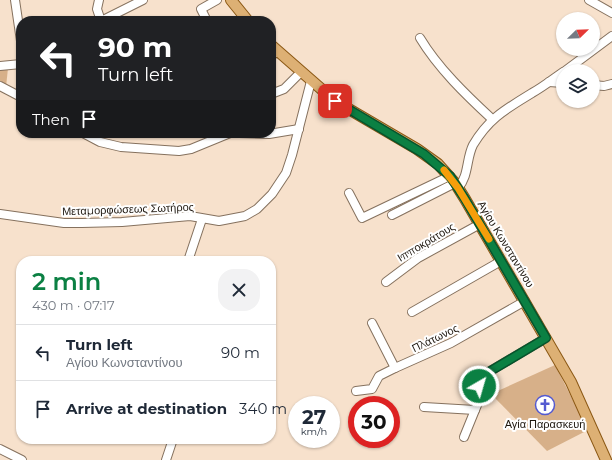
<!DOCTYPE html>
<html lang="en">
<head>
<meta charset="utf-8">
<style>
  :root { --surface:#fff; --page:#f2f2f3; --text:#1f2937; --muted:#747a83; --line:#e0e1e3; --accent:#0b8043 }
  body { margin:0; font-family:Montserrat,sans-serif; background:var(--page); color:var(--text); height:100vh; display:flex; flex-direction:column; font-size:15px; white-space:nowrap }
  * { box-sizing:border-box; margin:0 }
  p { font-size:13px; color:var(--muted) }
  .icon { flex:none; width:22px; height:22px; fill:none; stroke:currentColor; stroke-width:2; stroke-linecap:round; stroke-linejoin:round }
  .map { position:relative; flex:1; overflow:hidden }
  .sheet { position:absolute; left:16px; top:256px; width:260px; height:188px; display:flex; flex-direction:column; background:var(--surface); border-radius:16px; box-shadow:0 1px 3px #0004 }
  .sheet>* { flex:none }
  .guide { position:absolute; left:16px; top:16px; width:260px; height:122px; border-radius:16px; box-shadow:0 1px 3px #0004; background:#202124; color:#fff; overflow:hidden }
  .needle { width:26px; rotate:67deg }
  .tools { position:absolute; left:556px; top:12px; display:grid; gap:8px }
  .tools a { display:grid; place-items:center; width:44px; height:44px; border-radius:50%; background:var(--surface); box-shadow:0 1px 3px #0004; font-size:20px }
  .speed { position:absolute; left:288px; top:396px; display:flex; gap:8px; font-size:20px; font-weight:700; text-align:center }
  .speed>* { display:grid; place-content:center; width:52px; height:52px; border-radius:50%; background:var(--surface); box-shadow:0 1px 3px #0004; line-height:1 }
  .speed small { font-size:10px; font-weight:400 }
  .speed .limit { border:6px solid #d22; background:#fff; color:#111 }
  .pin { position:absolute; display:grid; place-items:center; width:34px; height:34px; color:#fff; margin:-17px; border-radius:8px; box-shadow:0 2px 6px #0006 }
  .me { position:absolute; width:44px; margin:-22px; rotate:38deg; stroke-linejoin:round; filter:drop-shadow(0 0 3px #0008) }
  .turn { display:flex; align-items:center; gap:14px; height:84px; padding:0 16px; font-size:18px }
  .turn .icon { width:52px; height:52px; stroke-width:2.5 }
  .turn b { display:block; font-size:28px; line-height:34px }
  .then { display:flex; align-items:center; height:38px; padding:0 16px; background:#0003; gap:8px; font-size:15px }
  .round { display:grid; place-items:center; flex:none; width:42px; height:42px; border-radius:16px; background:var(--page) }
  .head { display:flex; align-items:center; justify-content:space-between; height:68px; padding:0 16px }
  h1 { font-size:24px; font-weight:600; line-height:30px; color:var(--accent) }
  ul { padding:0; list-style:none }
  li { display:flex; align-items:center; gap:12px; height:56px; padding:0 16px; border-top:1px solid var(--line) }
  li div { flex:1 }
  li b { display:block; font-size:15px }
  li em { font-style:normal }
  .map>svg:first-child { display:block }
  .green { fill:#d7b089 }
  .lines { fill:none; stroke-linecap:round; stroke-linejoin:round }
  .minor-casing { stroke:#85715e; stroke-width:10 }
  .major-casing { stroke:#8b5814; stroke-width:12 }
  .minor { stroke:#fff; stroke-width:8 }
  .major { stroke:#ddb074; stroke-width:10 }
  .route-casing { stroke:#07532c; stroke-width:10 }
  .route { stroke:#0b8043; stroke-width:7 }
  .slow { stroke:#f59e0b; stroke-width:7 }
  .labels { text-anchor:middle; stroke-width:4; stroke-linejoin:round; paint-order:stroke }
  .street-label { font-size:11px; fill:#1e170f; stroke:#fff }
  .poi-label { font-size:11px; fill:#1e170f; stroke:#fff }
</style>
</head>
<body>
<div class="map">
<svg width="612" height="460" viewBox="0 0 612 460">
  <rect width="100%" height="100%" fill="#f7e1cc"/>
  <g class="green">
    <path d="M8,68L6,87L0,84V69Z"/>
    <path d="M555,365L588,430L547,451L491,394Z"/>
  </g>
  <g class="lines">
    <defs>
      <g id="minor">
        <path d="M15,0L21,41"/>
        <path d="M99,0L97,9L101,21"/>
        <path d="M589,0L612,13"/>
        <path d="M101,21L143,0"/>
        <path d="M207,21L201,9L217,0"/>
        <path d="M420,38C438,68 466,95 492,119"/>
        <path d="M271,57L277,50"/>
        <path d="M0,66L21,64"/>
        <path d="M565,71L612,36"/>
        <path d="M549,82L563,83"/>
        <path d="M593,85L604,86L612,84"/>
        <path d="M0,86L21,97"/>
        <path d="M271,94L284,89L301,72"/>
        <path d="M83,133L100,142L121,147L179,151L191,149L230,133"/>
        <path d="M239,133L269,134L299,129"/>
        <path d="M458,188C469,176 466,159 473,145C489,118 506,109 532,93C543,87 553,79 563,72"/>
        <path d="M349,193L362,218L450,176"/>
        <path d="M0,214L64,223H82L122,222L190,216L219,221L245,216L257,209L272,194L286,173L292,155L311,81"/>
        <path d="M392,215L455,183"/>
        <path d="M188,261L202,219"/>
        <path d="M386,282L418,258L480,224"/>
        <path d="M412,312L501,261"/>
        <path d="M372,323L395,368L451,343L525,301"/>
        <path d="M356,391L372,389L379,376L395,368"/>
        <path d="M424,407L475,410L480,398L479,381L480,377L546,338"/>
        <path d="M464,437L475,410"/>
        <path d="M0,449L22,460"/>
        <path d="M166,460L173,439"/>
      </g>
      <g id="major">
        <path d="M231,0L248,21"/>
        <path d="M271,45L335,101L417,149L438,164L455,183L465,199L571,382L606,460"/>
      </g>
    </defs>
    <use href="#minor" class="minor-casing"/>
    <use href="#major" class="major-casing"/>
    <use href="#minor" class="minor"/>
    <use href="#major" class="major"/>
  </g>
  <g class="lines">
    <defs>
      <path id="route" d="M335,101L424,154L450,176L465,199L546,338L482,376L479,381V386"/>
    </defs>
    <use href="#route" class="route-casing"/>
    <use href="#route" class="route"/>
    <path class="slow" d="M444,170L458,188L489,239"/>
  </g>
  <defs>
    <symbol id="church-ring" viewBox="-11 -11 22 22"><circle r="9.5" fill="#fff" stroke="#545ad1" stroke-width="1.5"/><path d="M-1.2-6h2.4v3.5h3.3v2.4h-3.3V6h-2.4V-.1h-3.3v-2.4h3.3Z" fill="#545ad1"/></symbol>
  </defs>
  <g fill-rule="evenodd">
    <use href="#church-ring" x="534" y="394" width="22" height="22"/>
  </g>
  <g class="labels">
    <g class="street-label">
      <text transform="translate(128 209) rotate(-2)" y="4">Μεταμορφώσεως Σωτήρος</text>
      <text transform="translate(426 242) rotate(-31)" y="4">Ιπποκράτους</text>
      <text transform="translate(506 244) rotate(59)" y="4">Αγίου Κωνσταντίνου</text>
      <text transform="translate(435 338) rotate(-26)" y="4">Πλάτωνος</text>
    </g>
    <g class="poi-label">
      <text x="545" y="428">Αγία Παρασκευή</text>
    </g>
  </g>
</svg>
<div class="tools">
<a><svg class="needle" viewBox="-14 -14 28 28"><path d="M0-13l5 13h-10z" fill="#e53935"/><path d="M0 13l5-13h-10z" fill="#747a83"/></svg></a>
<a><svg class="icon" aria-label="layers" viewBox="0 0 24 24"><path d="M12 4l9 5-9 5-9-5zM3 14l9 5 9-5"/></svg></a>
</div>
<div class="speed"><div>27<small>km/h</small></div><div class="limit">30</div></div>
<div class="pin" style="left:335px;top:101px;background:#d93025"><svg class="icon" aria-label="arrive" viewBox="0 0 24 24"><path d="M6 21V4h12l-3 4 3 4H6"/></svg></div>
<svg class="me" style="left:479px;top:386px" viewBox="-20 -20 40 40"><circle r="17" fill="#0b8043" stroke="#fff" stroke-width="3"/><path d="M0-11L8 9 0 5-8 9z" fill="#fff"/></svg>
<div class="guide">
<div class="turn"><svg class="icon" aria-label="left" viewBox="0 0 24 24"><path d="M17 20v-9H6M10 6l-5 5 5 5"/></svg><div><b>90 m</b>Turn left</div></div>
<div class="then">Then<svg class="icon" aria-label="arrive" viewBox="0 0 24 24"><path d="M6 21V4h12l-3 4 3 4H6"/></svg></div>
</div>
<section class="sheet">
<div class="head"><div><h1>2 min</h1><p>430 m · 07:17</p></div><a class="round"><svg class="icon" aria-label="close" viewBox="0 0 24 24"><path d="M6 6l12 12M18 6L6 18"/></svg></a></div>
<ul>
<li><svg class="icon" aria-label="left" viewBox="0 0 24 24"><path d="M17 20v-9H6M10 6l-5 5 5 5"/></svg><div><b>Turn left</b><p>Αγίου Κωνσταντίνου</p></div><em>90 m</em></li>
<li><svg class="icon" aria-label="arrive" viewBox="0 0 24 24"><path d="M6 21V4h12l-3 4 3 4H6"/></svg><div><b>Arrive at destination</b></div><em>340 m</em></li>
</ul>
</section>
</div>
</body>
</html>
